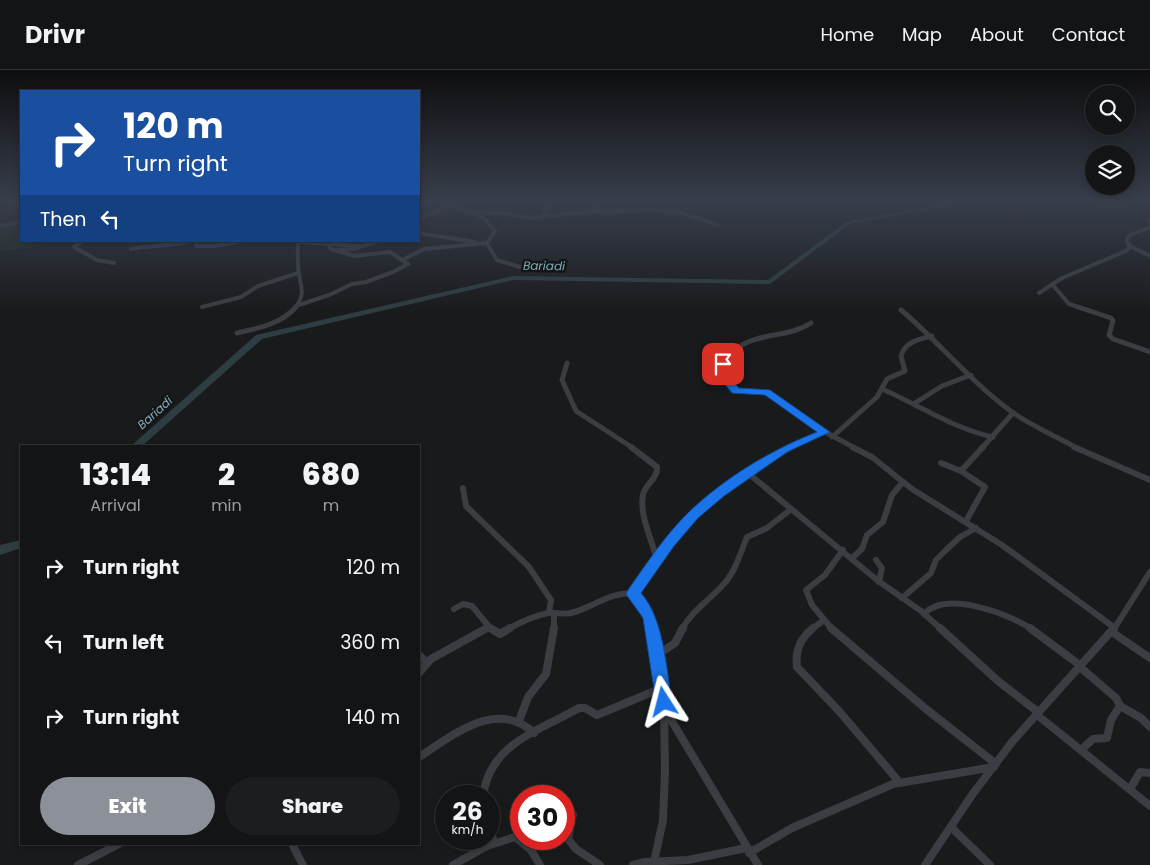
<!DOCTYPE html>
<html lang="en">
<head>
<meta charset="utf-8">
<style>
  :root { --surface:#131415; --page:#1c1d1e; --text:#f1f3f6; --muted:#9d9ea0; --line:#323334; --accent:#8c9099 }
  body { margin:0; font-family:Poppins,sans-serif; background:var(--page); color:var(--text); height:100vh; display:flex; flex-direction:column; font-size:19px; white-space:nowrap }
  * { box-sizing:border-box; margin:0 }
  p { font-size:16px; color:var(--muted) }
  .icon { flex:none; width:28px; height:28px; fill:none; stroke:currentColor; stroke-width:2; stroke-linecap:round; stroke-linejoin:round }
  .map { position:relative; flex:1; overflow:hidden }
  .details { position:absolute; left:20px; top:375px; width:400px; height:400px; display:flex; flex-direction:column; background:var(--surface); border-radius:0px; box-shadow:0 2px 8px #0003,0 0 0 1px var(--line) }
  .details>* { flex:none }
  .top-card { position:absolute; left:20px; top:20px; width:400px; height:152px; border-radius:0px; box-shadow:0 2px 8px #0003,0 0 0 1px var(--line); background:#1a4fa0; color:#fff; overflow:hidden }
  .buttons { position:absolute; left:1085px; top:15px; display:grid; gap:10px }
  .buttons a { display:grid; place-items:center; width:50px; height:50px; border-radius:50%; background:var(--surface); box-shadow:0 2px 8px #0003,0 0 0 1px var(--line); font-size:25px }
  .speed { position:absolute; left:435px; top:715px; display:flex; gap:10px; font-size:25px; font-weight:700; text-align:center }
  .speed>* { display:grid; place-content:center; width:65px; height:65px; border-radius:50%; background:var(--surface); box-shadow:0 2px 8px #0003,0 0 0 1px var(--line); line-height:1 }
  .speed small { font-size:12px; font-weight:400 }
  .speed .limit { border:8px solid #d22; background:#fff; color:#111 }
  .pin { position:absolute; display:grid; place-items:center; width:42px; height:42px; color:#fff; margin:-21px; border-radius:10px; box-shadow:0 2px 8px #0006 }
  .me { position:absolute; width:55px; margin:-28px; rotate:351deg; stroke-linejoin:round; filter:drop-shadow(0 0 4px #0008) }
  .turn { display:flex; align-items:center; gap:18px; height:105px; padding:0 20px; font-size:22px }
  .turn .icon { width:65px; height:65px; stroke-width:2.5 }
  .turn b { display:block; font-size:35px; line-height:42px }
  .then { display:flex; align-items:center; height:48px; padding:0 20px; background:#0003; gap:10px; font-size:19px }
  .eta { display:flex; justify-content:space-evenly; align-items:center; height:85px; text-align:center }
  .eta b { font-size:30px; font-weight:800; line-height:35px }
  .button { display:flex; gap:10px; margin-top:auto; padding:10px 20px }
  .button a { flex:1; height:58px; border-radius:30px; background:var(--accent); color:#fff; font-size:20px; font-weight:800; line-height:58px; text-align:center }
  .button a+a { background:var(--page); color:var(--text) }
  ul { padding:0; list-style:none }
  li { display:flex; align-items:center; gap:15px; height:75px; padding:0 20px }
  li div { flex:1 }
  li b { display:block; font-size:19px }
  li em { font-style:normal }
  header { display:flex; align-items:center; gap:30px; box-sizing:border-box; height:70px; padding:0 25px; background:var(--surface); border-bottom:1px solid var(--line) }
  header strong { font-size:24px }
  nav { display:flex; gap:28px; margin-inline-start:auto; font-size:18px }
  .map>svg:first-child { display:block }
  .green { fill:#1f271e }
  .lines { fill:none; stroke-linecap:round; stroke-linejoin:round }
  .river { fill:#2e3d41; fill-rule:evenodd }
  .street-far3 { stroke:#3a3d41; stroke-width:4 }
  .street-far2 { stroke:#3a3d41; stroke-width:5 }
  .street-far1 { stroke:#3a3d41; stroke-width:6 }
  .street { stroke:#3a3d41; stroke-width:8 }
  .route { fill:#1a73e8; stroke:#114b97 }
  .labels { text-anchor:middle; stroke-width:5; stroke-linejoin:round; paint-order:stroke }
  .far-water-label { font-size:12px; font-style:italic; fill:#80adb8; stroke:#141517 }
</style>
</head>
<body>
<header>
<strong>Drivr</strong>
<nav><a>Home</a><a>Map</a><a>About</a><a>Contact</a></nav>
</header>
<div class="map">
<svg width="1150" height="795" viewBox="0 0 1150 795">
  <rect width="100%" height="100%" fill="#191a1c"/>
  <path class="green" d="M21,153V171H45L38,177L0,181V158Z"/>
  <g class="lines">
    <g class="river">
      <path d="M966,130H981L850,154L770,214L513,210L262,269L142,376H131L256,265L513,206L768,210L846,152Z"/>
      <path d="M21,470V478L0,485V475Z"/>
    </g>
    <g class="street-far3">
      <path d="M445,130L451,136L468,142L501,143L529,148L584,142L650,140L678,142L718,155"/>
      <path d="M498,130H503"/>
      <path d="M589,130L595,138L600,140"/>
      <path d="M475,144L485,149L495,161L487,173L497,190L523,198"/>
      <path d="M542,148L550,130"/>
      <path d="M419,149L450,135"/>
      <path d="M1150,149V152"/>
      <path d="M0,156L21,152"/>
      <path d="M419,163L475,172"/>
      <path d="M82,171L74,177L97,190L114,193"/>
      <path d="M197,171L196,176H215L242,171"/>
      <path d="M299,172L361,176"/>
      <path d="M1130,176L1150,186"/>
      <path d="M131,179C152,175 170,177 191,171"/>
      <path d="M338,180L352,179L379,171"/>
      <path d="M402,190L424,179L487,173"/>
      <path d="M1052,214L1069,234L1082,238"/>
      <path d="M1039,223L1062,208L1126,181L1130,176L1127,172L1128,166L1150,157"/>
      <path d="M296,236L329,225L352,214L366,212L393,202L408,194L390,182L354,186L331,179L328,174"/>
      <path d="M202,237L241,227L258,216L298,203"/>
      <path d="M295,238C306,223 301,219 299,204C297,193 298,182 298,171"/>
    </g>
    <g class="street-far2">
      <path d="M1078,237L1111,248L1113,251L1109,265L1113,269L1150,282"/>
      <path d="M901,240C939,272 972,313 1012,342C1031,356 1056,366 1077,378"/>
      <path d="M811,253C788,268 758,262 736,279C730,283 727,289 723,294L724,307L736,321L767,322L825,362L855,378"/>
      <path d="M237,263C259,258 281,254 296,237"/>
      <path d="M567,293L562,310L576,341L633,378"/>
      <path d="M882,319C919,335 954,359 993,367"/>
      <path d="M915,333L942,316L971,305"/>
      <path d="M832,367L877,327L887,309L905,301L901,286C905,272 919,269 932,266"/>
      <path d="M788,378L825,362"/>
      <path d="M982,378L1013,343"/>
    </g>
    <g class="street-far1">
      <path d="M631,377L657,397C658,409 645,414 643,425C639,446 653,471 657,491"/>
      <path d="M852,377L872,387L912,419L1002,475L1115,558"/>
      <path d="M1074,377L1150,410"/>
      <path d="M941,393L961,401L985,417L966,451"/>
      <path d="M961,401L983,377"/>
      <path d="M749,404L877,510L921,541L941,559"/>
      <path d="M463,418L466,436L529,497L551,530L549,543"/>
      <path d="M852,488L862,479L867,465L883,452L892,425L903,412"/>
      <path d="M876,490L882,498L879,512"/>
      <path d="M633,524L669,472L694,445L720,423L791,377"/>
      <path d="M902,528L931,503L936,490L944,482L960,467L976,458"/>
      <path d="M454,539L463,534L472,536L491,559"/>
      <path d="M554,543V559"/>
      <path d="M924,544C947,519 1009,545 1032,559"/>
      <path d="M485,559L489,557"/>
      <path d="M508,559C521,552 533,546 548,543C555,542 564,545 571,543C592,538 613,520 635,524L644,536L652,559"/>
      <path d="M682,559C692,541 708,531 722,516C735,503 740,484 747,467L767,458L790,440"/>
      <path d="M812,559L824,550"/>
      <path d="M832,559L812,535L806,520L825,505L843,480"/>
      <path d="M1114,559L1150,502"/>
    </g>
    <g class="street">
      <path d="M490,558L500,564L510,558"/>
      <path d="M652,558L664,632L665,702L663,750L654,792"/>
      <path d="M813,558C800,569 795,580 797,597L839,641L900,713"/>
      <path d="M831,558L926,639L996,694"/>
      <path d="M940,558L998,611L1038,642"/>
      <path d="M1030,558L1081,596"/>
      <path d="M1112,562L1150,588"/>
      <path d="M419,585L427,593"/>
      <path d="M656,586L675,573L683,558"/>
      <path d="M1080,597L1116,628L1120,636L1111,650L1107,668L1093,669L1082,679"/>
      <path d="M419,603L431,589L487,558"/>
      <path d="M1120,636L1141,648L1150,657"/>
      <path d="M664,638L758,795"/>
      <path d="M1036,644L1150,736"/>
      <path d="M519,651L528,627L546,604L554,558"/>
      <path d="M419,687C454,665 496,628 534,663"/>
      <path d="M1130,719L1140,702L1150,703"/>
      <path d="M483,726C490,673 539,661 579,638H585L597,645L662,618"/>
      <path d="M573,745L568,769L576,779L600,795"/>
      <path d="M489,754L494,773"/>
      <path d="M951,757L990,795"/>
      <path d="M292,774L303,795"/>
      <path d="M749,783L792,758L893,714L994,697"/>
      <path d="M78,795L119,774"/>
      <path d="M453,795L487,776L515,767L531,780L540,795"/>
      <path d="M633,795L645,792L688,790L746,778"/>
      <path d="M925,795L972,725L1012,672L1114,558"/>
    </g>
  </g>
  <linearGradient id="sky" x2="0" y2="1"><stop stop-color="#0e0e0f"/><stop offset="0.54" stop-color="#383e4b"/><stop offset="1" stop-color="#383e4b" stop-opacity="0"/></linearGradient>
  <rect width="1150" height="242" fill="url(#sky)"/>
  <path class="route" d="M719,292H726L729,307L739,318L770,320L830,362L787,382L724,426L698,448L674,476L641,523C664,549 666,598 672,632L669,638L664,640L658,638L656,632L643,548L626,524L628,520C647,493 666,464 690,441C726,407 771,380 817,362L765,325L732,323L719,307Z"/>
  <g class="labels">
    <g class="far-water-label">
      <text transform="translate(544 196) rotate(1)" y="4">Bariadi</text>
      <text transform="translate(155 343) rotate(-42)" y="4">Bariadi</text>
    </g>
  </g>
</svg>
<div class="buttons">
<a><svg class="icon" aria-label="search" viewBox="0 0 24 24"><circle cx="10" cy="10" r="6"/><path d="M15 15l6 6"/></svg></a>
<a><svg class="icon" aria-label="layers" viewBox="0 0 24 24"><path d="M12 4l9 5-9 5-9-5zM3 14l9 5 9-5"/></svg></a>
</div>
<div class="speed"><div>26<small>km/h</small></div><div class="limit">30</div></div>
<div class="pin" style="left:723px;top:294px;background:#d93025"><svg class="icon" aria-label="arrive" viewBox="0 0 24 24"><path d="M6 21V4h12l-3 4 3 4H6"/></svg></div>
<svg class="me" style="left:664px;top:632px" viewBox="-20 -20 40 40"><path d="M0-17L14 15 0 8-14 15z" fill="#1a73e8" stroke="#fff" stroke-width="4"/></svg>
<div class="top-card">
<div class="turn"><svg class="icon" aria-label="right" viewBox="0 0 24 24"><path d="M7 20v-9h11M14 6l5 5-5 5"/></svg><div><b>120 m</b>Turn right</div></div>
<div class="then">Then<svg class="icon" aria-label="left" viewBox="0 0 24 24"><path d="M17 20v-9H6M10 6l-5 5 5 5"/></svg></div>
</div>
<section class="details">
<div class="eta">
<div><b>13:14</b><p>Arrival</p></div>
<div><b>2</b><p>min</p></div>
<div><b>680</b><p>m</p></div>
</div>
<ul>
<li><svg class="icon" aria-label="right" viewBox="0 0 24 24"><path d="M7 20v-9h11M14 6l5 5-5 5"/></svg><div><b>Turn right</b></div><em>120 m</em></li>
<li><svg class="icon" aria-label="left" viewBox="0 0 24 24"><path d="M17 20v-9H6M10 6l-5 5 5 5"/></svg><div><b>Turn left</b></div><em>360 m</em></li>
<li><svg class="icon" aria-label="right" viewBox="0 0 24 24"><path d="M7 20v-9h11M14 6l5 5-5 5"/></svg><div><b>Turn right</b></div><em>140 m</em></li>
</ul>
<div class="button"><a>Exit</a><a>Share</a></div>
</section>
</div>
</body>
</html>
